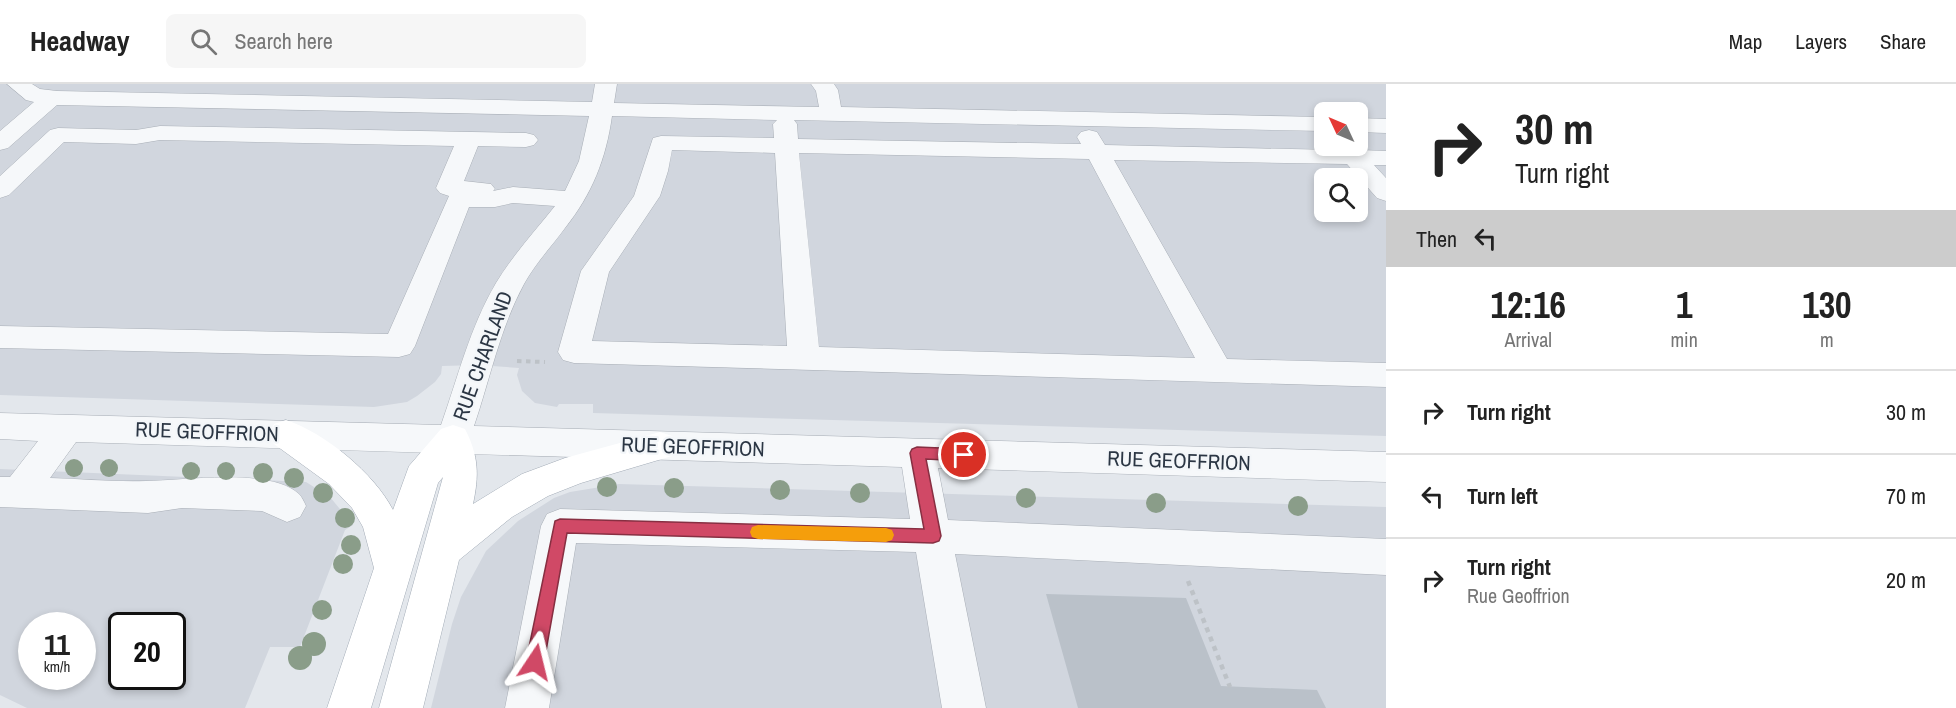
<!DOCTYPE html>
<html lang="en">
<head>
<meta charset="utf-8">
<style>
  :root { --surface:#fff; --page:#f6f6f6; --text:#222; --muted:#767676; --line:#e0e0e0 }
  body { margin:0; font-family:"Archivo Narrow",sans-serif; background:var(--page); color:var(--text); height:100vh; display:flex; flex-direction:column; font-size:22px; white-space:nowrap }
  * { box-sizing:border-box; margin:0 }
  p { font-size:20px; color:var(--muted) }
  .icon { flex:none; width:33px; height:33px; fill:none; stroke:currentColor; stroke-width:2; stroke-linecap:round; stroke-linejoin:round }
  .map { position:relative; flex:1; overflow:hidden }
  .side { display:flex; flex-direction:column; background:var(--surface); width:570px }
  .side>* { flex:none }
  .top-card { background:#fff; color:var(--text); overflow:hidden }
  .needle { width:39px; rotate:314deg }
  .buttons { position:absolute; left:1314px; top:18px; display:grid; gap:12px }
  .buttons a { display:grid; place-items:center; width:54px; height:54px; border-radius:9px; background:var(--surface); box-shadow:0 3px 9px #0003; font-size:30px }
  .speed { position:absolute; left:18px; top:528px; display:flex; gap:12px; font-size:30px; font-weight:700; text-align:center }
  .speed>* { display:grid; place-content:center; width:78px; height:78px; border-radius:50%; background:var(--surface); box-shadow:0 3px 9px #0003; line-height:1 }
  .speed small { font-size:15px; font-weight:400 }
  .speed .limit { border:3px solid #111; border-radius:9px; background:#fff; color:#111 }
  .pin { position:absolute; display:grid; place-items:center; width:51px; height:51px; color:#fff; margin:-26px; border:3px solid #fff; border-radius:50%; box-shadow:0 2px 6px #0007 }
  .me { position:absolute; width:66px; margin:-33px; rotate:10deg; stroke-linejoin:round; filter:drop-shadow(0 0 4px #0008) }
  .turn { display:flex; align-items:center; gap:21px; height:126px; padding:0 30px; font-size:27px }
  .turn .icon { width:78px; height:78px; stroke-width:2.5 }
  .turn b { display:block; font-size:42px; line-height:51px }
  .then { display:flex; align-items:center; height:57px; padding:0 30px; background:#0003; gap:12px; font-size:22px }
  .eta { display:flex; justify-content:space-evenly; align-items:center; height:102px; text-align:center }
  .eta b { font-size:36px; font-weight:700; line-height:42px }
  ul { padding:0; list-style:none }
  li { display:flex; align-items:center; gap:18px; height:84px; padding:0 30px; border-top:2px solid var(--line) }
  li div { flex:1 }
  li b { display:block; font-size:22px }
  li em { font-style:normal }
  header { display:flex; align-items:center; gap:36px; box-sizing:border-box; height:84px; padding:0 30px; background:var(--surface); border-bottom:2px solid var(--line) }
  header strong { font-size:28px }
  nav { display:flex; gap:33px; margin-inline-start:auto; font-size:21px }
  .search { width:420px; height:54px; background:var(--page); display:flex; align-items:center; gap:15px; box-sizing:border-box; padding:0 21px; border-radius:9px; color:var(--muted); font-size:22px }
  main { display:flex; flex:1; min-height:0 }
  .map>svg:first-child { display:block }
  .built { fill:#d1d6de; fill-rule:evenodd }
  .building { fill:#bac1c9 }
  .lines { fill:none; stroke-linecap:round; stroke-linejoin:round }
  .minor-casing { stroke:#a8aeb6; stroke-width:1 }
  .major-casing { stroke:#a3acb7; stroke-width:1 }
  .path-far1 { stroke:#bdc2c7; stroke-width:4; stroke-dasharray:4.5 4.5; stroke-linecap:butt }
  .path { stroke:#bdc2c7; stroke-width:4.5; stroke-dasharray:5 5; stroke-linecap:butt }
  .minor { fill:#f6f8fa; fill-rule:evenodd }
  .major { fill:#fff; fill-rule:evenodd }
  .tree { fill:#8a9d89 }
  .route { fill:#d04966; stroke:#872f42; stroke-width:1.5 }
  .slow { fill:#f59e0b }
  .labels { text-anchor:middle; stroke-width:4.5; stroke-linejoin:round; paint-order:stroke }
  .street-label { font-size:21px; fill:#2b3644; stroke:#f3f6f9 }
</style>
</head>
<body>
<header>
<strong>Headway</strong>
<div class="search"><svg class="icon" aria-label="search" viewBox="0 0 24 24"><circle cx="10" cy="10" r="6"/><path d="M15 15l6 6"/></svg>Search here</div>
<nav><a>Map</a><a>Layers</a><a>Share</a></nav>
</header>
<main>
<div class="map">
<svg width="1386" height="624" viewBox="0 0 1386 624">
  <rect width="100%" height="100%" fill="#e3e7ec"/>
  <g class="built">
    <path d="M0,0H1386V352L593,329V320H559L557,323L535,319L522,307L517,291L519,284L478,281L442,282L441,290L435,298L417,312L407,318L374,323L0,311ZM1324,28H1358V62H1324ZM1324,94H1358V128H1324Z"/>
    <path d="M0,385L306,398L330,413L353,441L345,446L300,563H270L245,624H27L0,611ZM32,542H82V592H32ZM122,542H172V592H122Z"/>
    <path d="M619,400L1386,423V624H431L452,540L461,513L486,467L518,437L554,414L570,408Z"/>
  </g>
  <path class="building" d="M1046,510L1186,514L1221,602L1317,606L1326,624H1078Z"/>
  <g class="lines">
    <defs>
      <g id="minor">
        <path d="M7,0H32L40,5L57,7L592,18L595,0H617L614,19L819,23L816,7L811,0H834L838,6L841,23L1324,33V47L794,36L797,40L798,55L1081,60L1077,53L1081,48L1089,46L1097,48L1105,61L1334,66L1336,62H1356L1360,66L1386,67V81H1374L1386,94V117L1377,114L1347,80L1114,76L1227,275L1386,279V303L574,279L563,276L558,268L581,187L634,112L653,54L661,52L774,54L773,40L777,36L612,32C606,75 592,110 565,144C551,163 535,180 524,200C500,244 490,295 474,342L1386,368V398L938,384L948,436L1386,455V491L955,470L986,624H942L916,468L576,459L549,624H505L541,442L547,430L560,425L910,435L902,383L76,358L50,394C82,395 114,398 146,397C185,397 269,383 299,410C302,413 304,418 306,422L300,433L287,438L262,427L182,424L148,429L0,423V393H10L38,357L0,355V329L441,341C458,293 470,243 496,199C513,171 535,147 555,122L513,119L495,123H469L415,262L410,270L399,273L0,264V242L388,250L449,112L440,109L436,104L454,62L160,56L136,60L64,58L9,111L0,114V92L50,46L58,44L136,46L160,42L526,49L534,51L538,56L534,61L526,63L478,62L464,97L491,100L495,105L493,107L513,103L565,107L579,77L589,32L57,21L8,64L0,66V47L34,18L26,16ZM672,66L775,69L787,262L592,257L609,188L660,112L668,87ZM799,69L1089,75L1195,274L819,263Z"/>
        <path d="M1358,34L1386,35V49L1358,48Z"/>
      </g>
      <path id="major" d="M286,336C325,349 374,389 393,426L409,382L441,345L453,341L465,345C479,372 479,392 473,420L522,390L565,374L660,348L672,352L677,362L672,372L581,399L548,412L512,433L459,476L423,624H379L443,393L438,399L371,624H327L374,484L363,443L352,424L329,400L274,360L269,350L274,340Z"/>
    </defs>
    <use href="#minor" class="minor-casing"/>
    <use href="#major" class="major-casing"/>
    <path class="path-far1" d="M517,277L545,278"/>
    <path class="path" d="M1188,497L1230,603"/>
    <use href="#minor" class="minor"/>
    <use href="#major" class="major"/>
  </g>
  <g class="tree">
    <circle cx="74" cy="384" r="9"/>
    <circle cx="109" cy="384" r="9"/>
    <circle cx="191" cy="387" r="9"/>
    <circle cx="226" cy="387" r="9"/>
    <circle cx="263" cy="389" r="10"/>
    <circle cx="294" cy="394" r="10"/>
    <circle cx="607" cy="403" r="10"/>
    <circle cx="674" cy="404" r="10"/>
    <circle cx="780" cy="406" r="10"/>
    <circle cx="323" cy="409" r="10"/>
    <circle cx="860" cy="409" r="10"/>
    <circle cx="1026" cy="414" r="10"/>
    <circle cx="1156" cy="419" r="10"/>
    <circle cx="1298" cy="422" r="10"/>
    <circle cx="345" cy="434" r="10"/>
    <circle cx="351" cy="461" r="10"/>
    <circle cx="343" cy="480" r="10"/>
    <circle cx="322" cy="526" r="10"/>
    <circle cx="314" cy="560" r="12"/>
    <circle cx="300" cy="574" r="12"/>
  </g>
  <path class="route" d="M917,363L964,365L969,366L972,371L969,375L964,377L926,375L941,452L939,457L933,459L567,449L544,578L541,585L535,587L529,585L526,578L555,437L560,435L924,445L910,369L912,365Z"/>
  <path class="slow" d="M758,441L886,444L892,446L894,451L892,456L886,458L758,455L752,453L750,448L752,443Z"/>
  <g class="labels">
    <g class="street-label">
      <text transform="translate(483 272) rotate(-70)" y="7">RUE CHARLAND</text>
      <text transform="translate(207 348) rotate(2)" y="7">RUE GEOFFRION</text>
      <text transform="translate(693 363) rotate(2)" y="7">RUE GEOFFRION</text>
      <text transform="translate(1179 377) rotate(2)" y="7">RUE GEOFFRION</text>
    </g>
  </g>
</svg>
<div class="buttons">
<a><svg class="needle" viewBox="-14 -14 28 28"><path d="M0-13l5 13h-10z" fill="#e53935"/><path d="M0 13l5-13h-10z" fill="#767676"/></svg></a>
<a><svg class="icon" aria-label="search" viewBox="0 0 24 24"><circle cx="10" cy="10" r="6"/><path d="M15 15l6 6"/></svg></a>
</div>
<div class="speed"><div>11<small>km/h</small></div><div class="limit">20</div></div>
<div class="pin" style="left:964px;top:371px;background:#d93025"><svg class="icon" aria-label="arrive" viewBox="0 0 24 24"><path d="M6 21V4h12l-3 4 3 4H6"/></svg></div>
<svg class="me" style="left:535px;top:578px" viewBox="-20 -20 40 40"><path d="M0-17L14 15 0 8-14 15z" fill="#d04966" stroke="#fff" stroke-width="4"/></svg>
</div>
<section class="side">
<div class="top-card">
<div class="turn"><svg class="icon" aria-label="right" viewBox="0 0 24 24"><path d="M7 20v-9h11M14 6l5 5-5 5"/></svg><div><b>30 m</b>Turn right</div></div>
<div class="then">Then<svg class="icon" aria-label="left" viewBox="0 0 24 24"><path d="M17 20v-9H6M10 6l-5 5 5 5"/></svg></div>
</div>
<div class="eta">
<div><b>12:16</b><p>Arrival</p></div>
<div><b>1</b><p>min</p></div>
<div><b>130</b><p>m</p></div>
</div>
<ul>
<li><svg class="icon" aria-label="right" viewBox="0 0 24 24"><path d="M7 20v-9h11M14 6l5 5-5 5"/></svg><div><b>Turn right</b></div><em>30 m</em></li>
<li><svg class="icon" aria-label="left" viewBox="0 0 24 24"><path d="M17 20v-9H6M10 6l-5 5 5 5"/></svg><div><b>Turn left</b></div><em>70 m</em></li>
<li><svg class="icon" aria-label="right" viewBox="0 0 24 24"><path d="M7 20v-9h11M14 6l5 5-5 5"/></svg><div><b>Turn right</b><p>Rue Geoffrion</p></div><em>20 m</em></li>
</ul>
</section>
</main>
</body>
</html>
